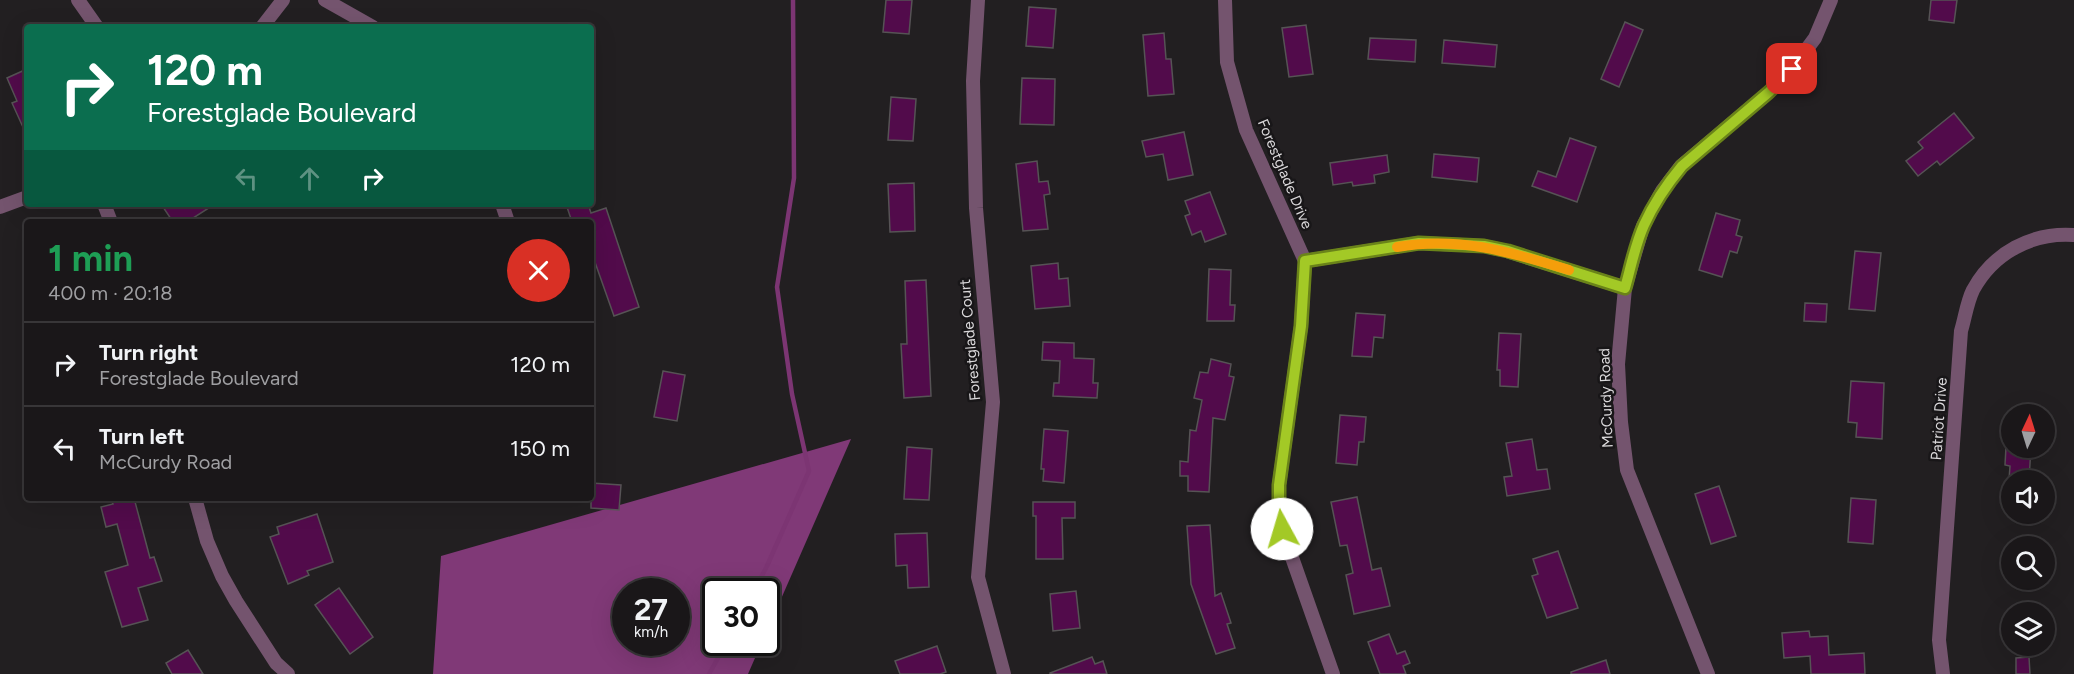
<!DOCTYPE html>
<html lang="en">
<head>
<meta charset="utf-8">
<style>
  :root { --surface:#1a1719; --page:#272426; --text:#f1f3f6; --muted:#9f9fa2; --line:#383638 }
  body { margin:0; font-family:Figtree,sans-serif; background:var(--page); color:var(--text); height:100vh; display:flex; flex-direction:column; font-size:22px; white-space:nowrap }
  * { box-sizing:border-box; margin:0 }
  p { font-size:20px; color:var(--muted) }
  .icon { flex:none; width:33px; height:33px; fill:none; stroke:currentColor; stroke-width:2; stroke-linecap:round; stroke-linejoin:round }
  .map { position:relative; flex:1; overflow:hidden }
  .details { position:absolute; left:24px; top:219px; width:570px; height:282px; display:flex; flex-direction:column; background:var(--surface); border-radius:6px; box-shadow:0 6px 24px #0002,0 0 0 2px var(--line) }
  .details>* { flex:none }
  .banner { position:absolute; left:24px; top:24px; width:570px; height:183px; border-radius:6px; box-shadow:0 6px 24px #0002,0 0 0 2px var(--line); background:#0b6e4f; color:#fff; overflow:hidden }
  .needle { width:39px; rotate:4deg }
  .fabs { position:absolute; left:2001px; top:404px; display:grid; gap:12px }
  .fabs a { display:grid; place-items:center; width:54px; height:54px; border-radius:50%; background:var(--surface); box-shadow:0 6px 24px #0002,0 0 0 2px var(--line); font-size:30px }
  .speed { position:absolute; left:612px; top:578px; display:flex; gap:12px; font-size:30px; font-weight:700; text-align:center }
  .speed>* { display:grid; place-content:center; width:78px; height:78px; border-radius:50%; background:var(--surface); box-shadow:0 6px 24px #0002,0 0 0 2px var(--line); line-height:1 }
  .speed small { font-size:15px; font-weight:400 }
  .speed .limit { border:3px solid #111; border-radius:9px; background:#fff; color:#111 }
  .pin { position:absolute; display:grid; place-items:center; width:51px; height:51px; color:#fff; margin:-26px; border-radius:12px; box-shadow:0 3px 9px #0006 }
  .me { position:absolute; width:66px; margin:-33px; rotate:354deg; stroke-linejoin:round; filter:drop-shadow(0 0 4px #0008) }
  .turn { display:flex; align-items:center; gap:21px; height:126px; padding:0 24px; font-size:27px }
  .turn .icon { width:78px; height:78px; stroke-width:2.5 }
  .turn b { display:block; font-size:42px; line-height:51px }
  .lanes { display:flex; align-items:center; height:57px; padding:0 24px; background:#0003; justify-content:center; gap:30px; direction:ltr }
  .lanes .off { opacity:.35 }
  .round { display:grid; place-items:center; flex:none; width:63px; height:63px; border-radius:32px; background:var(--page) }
  .head { display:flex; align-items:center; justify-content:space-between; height:102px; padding:0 24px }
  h1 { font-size:36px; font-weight:700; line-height:45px; color:#1e9e55 }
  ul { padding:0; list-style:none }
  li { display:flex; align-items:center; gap:18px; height:84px; padding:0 24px; border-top:2px solid var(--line) }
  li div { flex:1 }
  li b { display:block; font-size:22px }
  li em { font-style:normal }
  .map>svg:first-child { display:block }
  .forest { fill:#803977; fill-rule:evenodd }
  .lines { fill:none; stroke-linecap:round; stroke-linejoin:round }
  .stream { stroke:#7c3573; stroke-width:4.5 }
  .building { fill:#520b4b; stroke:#565355; stroke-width:1.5 }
  .street { stroke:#74546e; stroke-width:14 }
  .route-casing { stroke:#6a8319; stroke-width:15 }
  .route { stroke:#a3c926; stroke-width:10 }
  .slow { stroke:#f59e0b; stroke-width:10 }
  .labels { text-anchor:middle; stroke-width:5; stroke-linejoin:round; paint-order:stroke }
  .street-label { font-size:15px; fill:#dbd9db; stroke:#181618 }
</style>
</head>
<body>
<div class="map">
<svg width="2074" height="674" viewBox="0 0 2074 674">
  <rect width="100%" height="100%" fill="#221f21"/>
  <path class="forest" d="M851,439L767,631L766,591H716V642H762L748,674H433L441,556ZM626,591H676V642H626Z"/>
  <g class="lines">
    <g class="stream">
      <path d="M754,591L767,566L809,471L792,394L777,287L794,178L793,0"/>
      <path d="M709,674L727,642"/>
    </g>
  </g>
  <g class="building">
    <path d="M886,0H912L909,34L883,32Z"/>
    <path d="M1931,0H1957L1954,23L1929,20Z"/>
    <path d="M1029,7L1056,9L1053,48L1026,46Z"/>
    <path d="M1625,22L1643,30L1619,87L1601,79Z"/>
    <path d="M1306,25L1313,74L1289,77L1282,28Z"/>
    <path d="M1164,33L1166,59H1171L1174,94L1148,96L1143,35Z"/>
    <path d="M1370,38L1416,40L1415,62L1368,59Z"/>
    <path d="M1444,40L1497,45L1495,67L1442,63Z"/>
    <path d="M27,69V136L12,103L17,101L7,78Z"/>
    <path d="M1022,78L1055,79L1054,125L1020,124Z"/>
    <path d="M891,97L916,99L913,141L888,140Z"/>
    <path d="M1954,113L1974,138L1940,165L1937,161L1918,176L1906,161L1923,148L1918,142Z"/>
    <path d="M1184,132L1193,175L1168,180L1163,154L1146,157L1142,141Z"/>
    <path d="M1570,138L1596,147L1577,202L1532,186L1538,171L1556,177Z"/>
    <path d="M1434,154L1479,158L1477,182L1432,177Z"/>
    <path d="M1387,155L1389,172L1374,175L1375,183L1353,186L1352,182L1333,185L1330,163Z"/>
    <path d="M1037,161L1039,182L1048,181L1050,194L1044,195L1048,229L1023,231L1016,164Z"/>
    <path d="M914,183L915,231L890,232L888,184Z"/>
    <path d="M1210,192L1226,234L1205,242L1201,231L1192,235L1185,216L1190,214L1185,201Z"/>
    <path d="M161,204H215L187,222H173Z"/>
    <path d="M566,204H588L591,213L606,208L639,307L614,316L591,251V222H572Z"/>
    <path d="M1716,213L1740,220L1736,235L1742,237L1737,253L1730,251L1722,277L1699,270Z"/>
    <path d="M1855,251L1881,253L1875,311L1849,309Z"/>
    <path d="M1058,263L1059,279L1068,278L1070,306L1035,309L1031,266Z"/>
    <path d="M1209,269L1231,270L1230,305H1235L1234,321H1207Z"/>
    <path d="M926,280L931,396L904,398L901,344H907L905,281Z"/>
    <path d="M1805,303L1827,304L1826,322L1804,321Z"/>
    <path d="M1356,313L1385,315L1383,338L1374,337L1372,357L1352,356Z"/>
    <path d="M1499,333L1521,334L1518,387L1500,386V370H1497Z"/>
    <path d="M1043,342L1074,343V358L1094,359L1093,383H1098L1097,398L1053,396L1054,383H1059L1060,361L1042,360Z"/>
    <path d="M1211,359L1231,364L1229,376L1234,377L1225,420L1213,418L1209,492L1188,491V476H1180V461L1188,462L1190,430L1196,431L1202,400L1194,398L1200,372L1208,373Z"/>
    <path d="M663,371L685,375L677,421L654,417Z"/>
    <path d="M1851,381L1884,383L1882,439L1856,437L1857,423L1848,422Z"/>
    <path d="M1340,415L1366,417L1364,442H1359L1357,465L1336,463Z"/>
    <path d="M1044,429L1068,431L1064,483L1043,481L1044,469H1041Z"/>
    <path d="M1532,439L1537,470L1547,469L1550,489L1507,496L1504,477L1512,476L1506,443Z"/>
    <path d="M907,447L932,449L929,500L904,499Z"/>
    <path d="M2006,447H2031L2029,480H2009L2010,466L2005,465Z"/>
    <path d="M591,483L621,485L619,510L591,508Z"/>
    <path d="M1719,486L1736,536L1711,544L1695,494Z"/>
    <path d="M1357,497L1372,570L1381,568L1390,606L1354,614L1346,575L1353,573L1347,545L1340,546L1331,502Z"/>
    <path d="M111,498H134L150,558L154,557L162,581L138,588L148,620L122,627L105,572L128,565L117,524L106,527L101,507L113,504Z"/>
    <path d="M1851,498L1876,500L1873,544L1848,542Z"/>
    <path d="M1033,502H1075V518H1062L1063,559H1036V516H1033Z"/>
    <path d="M317,514L333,562L307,571L309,575L288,584L270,537L279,534L277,527Z"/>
    <path d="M1210,525L1215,596L1221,593L1231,623L1227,624L1235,648L1216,654L1191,584L1187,526Z"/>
    <path d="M927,533L929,587L908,588L907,565L896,566L895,534Z"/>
    <path d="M1558,551L1578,608L1547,618L1532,576L1538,574L1533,559Z"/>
    <path d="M339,588L373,637L350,654L315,605Z"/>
    <path d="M1076,591L1080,628L1053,631L1050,594Z"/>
    <path d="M1809,631L1810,637L1828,636L1829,655L1864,653L1865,674H1811L1810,656L1784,658L1782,633Z"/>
    <path d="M1389,634L1397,654L1405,651L1410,663L1403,666L1406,674H1380L1368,642Z"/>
    <path d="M937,646L946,672L940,674H900L895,661Z"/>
    <path d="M188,650L203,674H172L166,663Z"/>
    <path d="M1092,657L1095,664L1103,661L1107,674H1050V673Z"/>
    <path d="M2029,657L2030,674H2016V658Z"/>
    <path d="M1606,660L1610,674H1571V672Z"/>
  </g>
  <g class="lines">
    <g class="street">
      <path d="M78,0L97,27"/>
      <path d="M325,0L373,27"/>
      <path d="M978,0L973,81L976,208L993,402L978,577L1004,674"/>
      <path d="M1225,0L1227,62L1246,130L1305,261L1301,326L1279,485V507L1282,529L1333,674"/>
      <path d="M262,27L283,0"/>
      <path d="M104,204L111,222"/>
      <path d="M502,204L508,222"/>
      <path d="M0,207L27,197"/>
      <path d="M1305,261L1419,243L1484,246L1507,251L1625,288"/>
      <path d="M195,498L207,541L222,576L236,601L276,663L288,674"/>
      <path d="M1708,674L1627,470L1621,422L1618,364L1625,288L1643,226L1662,191L1681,166L1769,92L1792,69L1815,38L1831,0"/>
      <path d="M1943,674L1939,640L1961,331C1965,318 1967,302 1973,290C1993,253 2032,232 2074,235"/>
    </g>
  </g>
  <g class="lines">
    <defs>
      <path id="route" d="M1282,529L1279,507V485L1301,326L1305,261L1419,243L1484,246L1508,251L1625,288C1631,267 1635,245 1644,225C1654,203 1667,184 1682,166L1769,92L1792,69"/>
    </defs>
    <use href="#route" class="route-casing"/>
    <use href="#route" class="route"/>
    <path class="slow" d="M1397,247C1460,236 1510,252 1569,270"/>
  </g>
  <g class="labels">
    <g class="street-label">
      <text transform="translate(1285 174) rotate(67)" y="5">Forestglade Drive</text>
      <text transform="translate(970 340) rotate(-95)" y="5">Forestglade Court</text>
      <text transform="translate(1606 398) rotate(-92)" y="5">McCurdy Road</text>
      <text transform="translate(1939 419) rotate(-86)" y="5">Patriot Drive</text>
    </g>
  </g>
</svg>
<div class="fabs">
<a><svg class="needle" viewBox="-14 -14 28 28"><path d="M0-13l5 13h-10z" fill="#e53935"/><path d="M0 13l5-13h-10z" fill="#9f9fa2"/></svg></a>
<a><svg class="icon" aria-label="sound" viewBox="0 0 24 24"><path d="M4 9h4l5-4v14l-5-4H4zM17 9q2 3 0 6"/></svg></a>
<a><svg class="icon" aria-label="search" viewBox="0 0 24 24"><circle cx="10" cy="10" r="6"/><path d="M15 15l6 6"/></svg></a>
<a><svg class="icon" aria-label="layers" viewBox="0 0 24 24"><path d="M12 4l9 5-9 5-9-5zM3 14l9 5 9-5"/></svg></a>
</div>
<div class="speed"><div>27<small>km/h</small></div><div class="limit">30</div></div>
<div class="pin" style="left:1792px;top:69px;background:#d93025"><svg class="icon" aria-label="arrive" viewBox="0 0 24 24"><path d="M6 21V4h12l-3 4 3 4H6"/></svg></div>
<svg class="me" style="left:1282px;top:529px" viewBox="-20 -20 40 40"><circle r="19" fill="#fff"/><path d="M0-13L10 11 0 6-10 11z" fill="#a3c926"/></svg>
<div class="banner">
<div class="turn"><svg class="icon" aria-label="right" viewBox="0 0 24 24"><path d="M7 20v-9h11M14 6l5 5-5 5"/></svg><div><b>120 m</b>Forestglade Boulevard</div></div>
<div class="lanes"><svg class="icon off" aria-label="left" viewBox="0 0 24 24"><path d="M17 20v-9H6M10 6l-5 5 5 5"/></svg><svg class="icon off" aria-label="ahead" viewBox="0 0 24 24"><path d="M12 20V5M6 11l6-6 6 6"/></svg><svg class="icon" aria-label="right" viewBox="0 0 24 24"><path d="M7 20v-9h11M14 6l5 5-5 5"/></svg></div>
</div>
<section class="details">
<div class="head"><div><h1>1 min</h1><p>400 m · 20:18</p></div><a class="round" style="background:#d93025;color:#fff"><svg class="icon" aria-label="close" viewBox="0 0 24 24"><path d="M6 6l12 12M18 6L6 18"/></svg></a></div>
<ul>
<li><svg class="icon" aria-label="right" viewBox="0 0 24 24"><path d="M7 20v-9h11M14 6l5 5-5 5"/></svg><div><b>Turn right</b><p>Forestglade Boulevard</p></div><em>120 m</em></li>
<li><svg class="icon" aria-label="left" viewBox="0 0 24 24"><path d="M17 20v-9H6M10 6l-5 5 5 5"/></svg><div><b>Turn left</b><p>McCurdy Road</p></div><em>150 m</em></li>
</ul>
</section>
</div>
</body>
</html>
